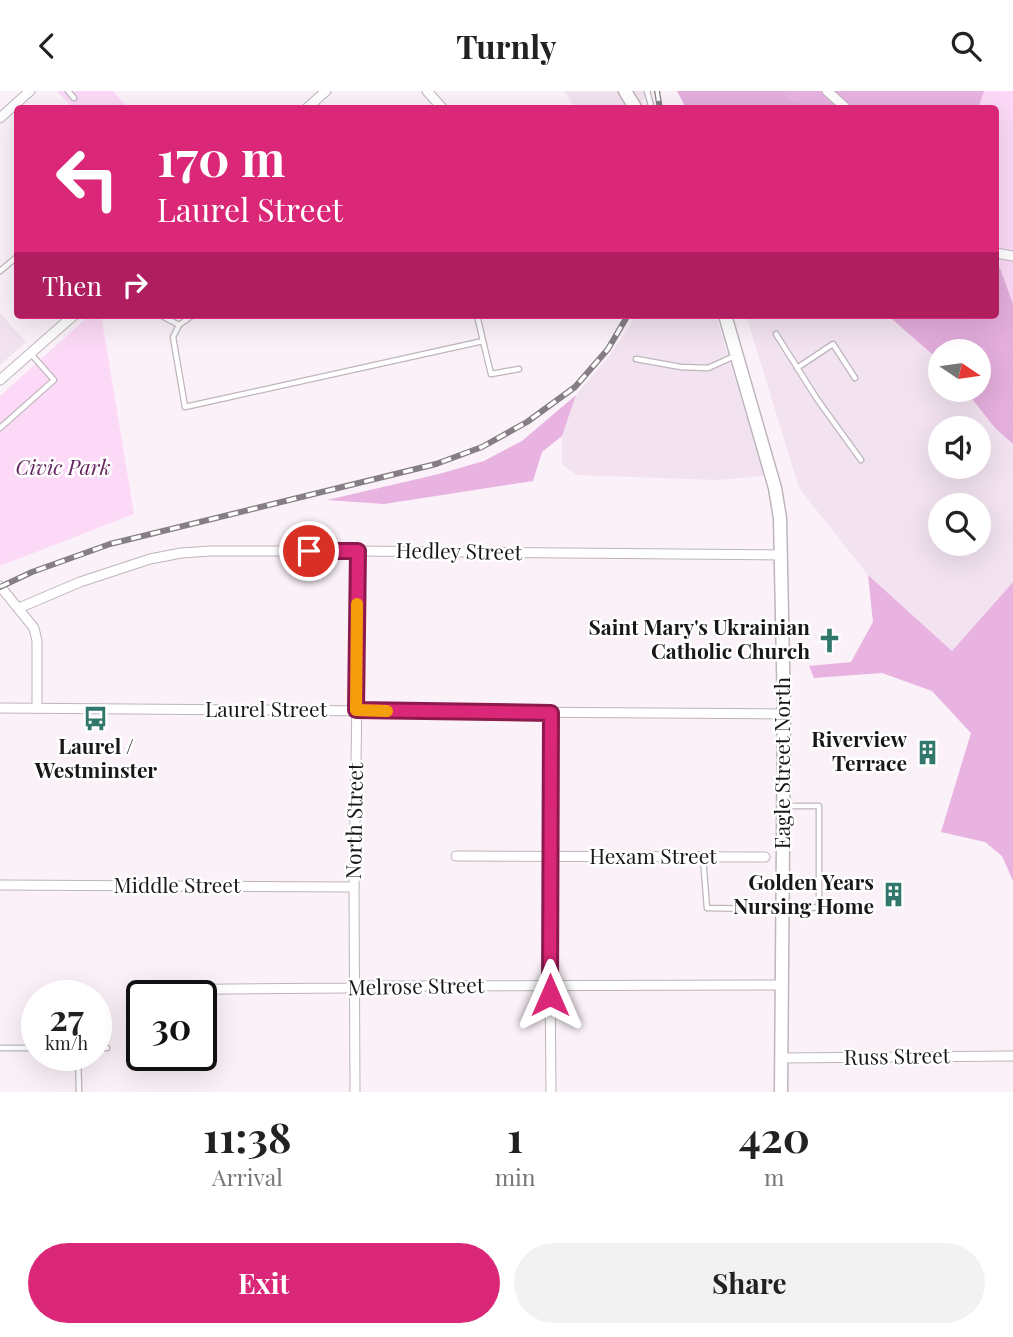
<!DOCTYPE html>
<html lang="en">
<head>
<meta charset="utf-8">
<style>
  :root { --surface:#fff; --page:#f2f2f2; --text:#222; --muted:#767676; --accent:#db2777 }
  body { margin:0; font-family:"Playfair Display",serif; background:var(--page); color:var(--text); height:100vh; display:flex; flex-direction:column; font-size:26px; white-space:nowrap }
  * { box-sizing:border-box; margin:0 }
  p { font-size:23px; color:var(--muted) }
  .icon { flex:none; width:38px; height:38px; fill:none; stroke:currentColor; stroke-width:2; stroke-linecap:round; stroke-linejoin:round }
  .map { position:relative; height:1001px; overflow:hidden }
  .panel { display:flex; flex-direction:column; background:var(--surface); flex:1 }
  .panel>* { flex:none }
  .top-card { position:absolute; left:14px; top:14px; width:985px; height:214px; border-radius:7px; box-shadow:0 7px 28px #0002; background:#db2777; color:#fff; overflow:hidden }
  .needle { width:46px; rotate:103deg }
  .buttons { position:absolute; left:928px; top:248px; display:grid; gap:14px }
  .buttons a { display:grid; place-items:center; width:63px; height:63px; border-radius:50%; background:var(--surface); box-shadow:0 7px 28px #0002; font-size:35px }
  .speed { position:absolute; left:21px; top:889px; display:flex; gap:14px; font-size:35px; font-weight:700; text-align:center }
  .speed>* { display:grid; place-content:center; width:91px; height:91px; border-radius:50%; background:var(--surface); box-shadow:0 7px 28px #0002; line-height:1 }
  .speed small { font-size:18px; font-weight:400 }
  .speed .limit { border:4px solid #111; border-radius:10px; background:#fff; color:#111 }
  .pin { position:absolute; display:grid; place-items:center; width:60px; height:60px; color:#fff; margin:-30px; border:4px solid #fff; border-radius:50%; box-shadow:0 2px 7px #0007 }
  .me { position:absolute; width:77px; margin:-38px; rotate:0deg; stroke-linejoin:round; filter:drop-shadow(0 0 5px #0008) }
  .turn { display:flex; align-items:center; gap:24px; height:147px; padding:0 28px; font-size:32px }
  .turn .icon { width:91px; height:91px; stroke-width:2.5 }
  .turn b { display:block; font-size:49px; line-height:60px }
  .then { display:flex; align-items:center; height:66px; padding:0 28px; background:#0003; gap:14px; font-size:26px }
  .eta { display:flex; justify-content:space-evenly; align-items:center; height:119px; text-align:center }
  .eta b { font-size:42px; font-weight:700; line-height:49px }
  .action { display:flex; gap:14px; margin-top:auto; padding:14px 28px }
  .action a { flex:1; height:80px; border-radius:42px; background:var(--accent); color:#fff; font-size:28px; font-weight:700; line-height:80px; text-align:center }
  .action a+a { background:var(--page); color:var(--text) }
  header { display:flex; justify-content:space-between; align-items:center; height:91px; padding:0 28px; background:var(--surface); font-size:32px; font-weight:700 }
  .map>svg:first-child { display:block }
  .built { fill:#f3e3f1; fill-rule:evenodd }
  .green { fill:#fcdaf7 }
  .forest { fill:#e8b2e1 }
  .water { fill:#e4aedd }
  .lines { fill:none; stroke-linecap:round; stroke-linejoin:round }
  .lane-casing { stroke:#beb5bd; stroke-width:7 }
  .street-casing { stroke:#beb5bd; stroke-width:11 }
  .secondary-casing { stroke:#beb5bd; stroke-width:15 }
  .lane { stroke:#fff; stroke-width:4.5 }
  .street { stroke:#fff; stroke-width:9 }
  .secondary { stroke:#fff; stroke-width:12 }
  .rail-casing { stroke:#857f84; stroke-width:6 }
  .rail { stroke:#fff; stroke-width:3.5; stroke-dasharray:10; stroke-linecap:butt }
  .route-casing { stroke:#8e194d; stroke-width:18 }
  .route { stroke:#db2777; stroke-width:12 }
  .slow { stroke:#f59e0b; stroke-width:12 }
  .labels { text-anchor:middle; stroke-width:5; stroke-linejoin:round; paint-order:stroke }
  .park-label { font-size:21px; font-style:italic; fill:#652760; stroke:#fff }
  .street-label { font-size:21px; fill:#1a1719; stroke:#fff }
  .poi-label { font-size:21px; font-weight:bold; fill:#1a1719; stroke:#fff; text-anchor:end }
</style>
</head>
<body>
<header><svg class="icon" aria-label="back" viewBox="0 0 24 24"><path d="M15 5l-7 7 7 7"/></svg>Turnly<svg class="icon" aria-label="search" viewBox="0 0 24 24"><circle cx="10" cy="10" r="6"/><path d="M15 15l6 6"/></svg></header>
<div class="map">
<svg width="1013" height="1001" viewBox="0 0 1013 1001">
  <rect width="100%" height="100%" fill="#fbf1f9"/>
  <g class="built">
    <path d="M565,0H652L653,2L632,17L575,18Z"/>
    <path d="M0,222L26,251L0,274Z"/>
    <path d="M635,224H716L764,385L717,389L577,384L562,373V345L576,304L610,264L631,233Z"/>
    <path d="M746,224H886L940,270V299H965L995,337L1013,353V491L952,560L868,484L799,397ZM940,338H978V376H940ZM940,415H978V453H940Z"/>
  </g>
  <g class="green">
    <path d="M57,0H113L128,17H73Z"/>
    <path d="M785,0H1013V213L1000,177L996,176V18L809,17L805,12L787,6Z"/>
    <path d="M90,224H101L134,423L0,475V305Z"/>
  </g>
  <g class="forest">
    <path d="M785,0H984L978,18L809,17L805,12L787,6Z"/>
    <path d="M576,304L562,345L542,361L533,390L384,413L327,409L439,383L484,370L522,350Z"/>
    <path d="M868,484L952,560L1013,491V790L1002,765L985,751L941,741L971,642L932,600L882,582L814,587L809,575L851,571L873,531Z"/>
  </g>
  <g class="water">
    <path d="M677,0H785L787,6L805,12L809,17H686Z"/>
    <path d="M996,176L1000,177L1013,213V353L995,337L965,299H978V261H940V270L887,224H996Z"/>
  </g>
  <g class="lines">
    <defs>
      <g id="lane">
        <path d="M68,0L74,7"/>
        <path d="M647,0L652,18"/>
        <path d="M0,180L18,165"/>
        <path d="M160,224L179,234"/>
        <path d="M193,224L179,234L173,246L185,316L483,250L477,224"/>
        <path d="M776,243L817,308L861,369"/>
        <path d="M483,250L491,283L519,278"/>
        <path d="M636,268L681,276L708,277L737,264"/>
        <path d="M797,277L833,253L855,287"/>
        <path d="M0,337L54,289L31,263"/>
        <path d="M784,715H819V816L786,820"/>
        <path d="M703,767L707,817L763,818"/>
        <path d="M0,957H37"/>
        <path d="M96,957H107"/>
        <path d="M78,964L79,1001"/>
      </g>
      <g id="street">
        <path d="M427,0L443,18"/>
        <path d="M827,0L847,18"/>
        <path d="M306,18L326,0"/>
        <path d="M0,27L30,0"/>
        <path d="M996,162L1013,165"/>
        <path d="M0,289L74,224"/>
        <path d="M0,495L34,537L37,550V617"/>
        <path d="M19,517L80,491L150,468L181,462L211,460H357L782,464"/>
        <path d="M0,617L784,623"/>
        <path d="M551,622L549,766L551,1001"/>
        <path d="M456,765L765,766"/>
        <path d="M0,794L354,796"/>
        <path d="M135,899L346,897L368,895L781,894"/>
        <path d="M781,967L1013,965"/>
        <path d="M355,1001L354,796L357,606V460"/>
      </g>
      <g id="secondary">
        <path d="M625,0L636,18"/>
        <path d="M725,224L775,397L780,427L784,623L781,1001"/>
      </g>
    </defs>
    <use href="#lane" class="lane-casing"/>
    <use href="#street" class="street-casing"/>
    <use href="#secondary" class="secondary-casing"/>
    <use href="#lane" class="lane"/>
    <use href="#street" class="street"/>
    <use href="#secondary" class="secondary"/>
    <defs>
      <g id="rail">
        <path d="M657,0L660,18"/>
        <path d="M0,496L32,481L110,453L436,373L482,356L527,331L575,296L608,258L628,224"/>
      </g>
    </defs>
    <use href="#rail" class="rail-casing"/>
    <use href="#rail" class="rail"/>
  </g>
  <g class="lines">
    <defs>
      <path id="route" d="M309,460H358L356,619L551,622L550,904"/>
    </defs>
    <use href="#route" class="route-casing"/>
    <use href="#route" class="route"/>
    <path class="slow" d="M357,513L356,619L387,620"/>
  </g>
  <defs>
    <symbol id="church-bare" viewBox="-9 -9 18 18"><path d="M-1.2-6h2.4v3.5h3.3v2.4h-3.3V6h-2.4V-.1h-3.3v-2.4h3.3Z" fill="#32776c" stroke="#fff" stroke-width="2.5" paint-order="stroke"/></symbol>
    <symbol id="bus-bare" viewBox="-9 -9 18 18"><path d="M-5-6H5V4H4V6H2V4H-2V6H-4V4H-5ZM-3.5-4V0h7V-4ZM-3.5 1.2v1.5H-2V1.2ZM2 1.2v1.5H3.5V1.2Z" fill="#32776c" stroke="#fff" stroke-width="2.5" paint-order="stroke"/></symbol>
    <symbol id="building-bare" viewBox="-9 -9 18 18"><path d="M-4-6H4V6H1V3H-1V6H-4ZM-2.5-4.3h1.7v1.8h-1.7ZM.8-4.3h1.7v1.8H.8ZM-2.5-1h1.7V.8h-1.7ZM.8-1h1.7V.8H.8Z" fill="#32776c" stroke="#fff" stroke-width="2.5" paint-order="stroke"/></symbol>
  </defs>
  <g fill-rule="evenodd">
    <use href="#church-bare" x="812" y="532" width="35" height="35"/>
    <use href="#bus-bare" x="78" y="610" width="35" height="35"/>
    <use href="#building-bare" x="910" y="644" width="35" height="35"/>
    <use href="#building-bare" x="876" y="786" width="35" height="35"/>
  </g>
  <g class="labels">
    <g class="park-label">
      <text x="63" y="384">Civic Park</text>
    </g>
    <g class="street-label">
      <text transform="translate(459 461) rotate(1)" y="7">Hedley Street</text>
      <text x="266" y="626">Laurel Street</text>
      <text transform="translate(783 672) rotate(-90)" y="7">Eagle Street North</text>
      <text transform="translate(355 730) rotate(-89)" y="7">North Street</text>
      <text x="653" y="773">Hexam Street</text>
      <text x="177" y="802">Middle Street</text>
      <text transform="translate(416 896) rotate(-1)" y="7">Melrose Street</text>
      <text transform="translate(897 966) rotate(-1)" y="7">Russ Street</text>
    </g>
    <g class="poi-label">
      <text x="810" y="544">Saint Mary's Ukrainian<tspan x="810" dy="24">Catholic Church</tspan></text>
      <text x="907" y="656">Riverview<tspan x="907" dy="24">Terrace</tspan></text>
      <text x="96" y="663" text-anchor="middle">Laurel /<tspan x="96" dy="24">Westminster</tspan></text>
      <text x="874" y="799">Golden Years<tspan x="874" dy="24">Nursing Home</tspan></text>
    </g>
  </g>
</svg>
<div class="buttons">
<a><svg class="needle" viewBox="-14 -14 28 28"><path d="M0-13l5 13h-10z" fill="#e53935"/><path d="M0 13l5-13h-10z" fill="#767676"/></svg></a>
<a><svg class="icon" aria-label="sound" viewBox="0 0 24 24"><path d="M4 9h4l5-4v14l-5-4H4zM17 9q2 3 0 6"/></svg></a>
<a><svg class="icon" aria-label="search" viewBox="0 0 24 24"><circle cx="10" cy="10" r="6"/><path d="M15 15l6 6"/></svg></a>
</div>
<div class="speed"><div>27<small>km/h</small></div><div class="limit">30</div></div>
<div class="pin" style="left:309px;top:460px;background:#d93025"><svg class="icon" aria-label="arrive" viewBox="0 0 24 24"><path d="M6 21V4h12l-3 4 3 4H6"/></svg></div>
<svg class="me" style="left:550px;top:904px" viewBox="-20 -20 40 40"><path d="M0-17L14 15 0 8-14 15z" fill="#db2777" stroke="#fff" stroke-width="4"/></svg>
<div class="top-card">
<div class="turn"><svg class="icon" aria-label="left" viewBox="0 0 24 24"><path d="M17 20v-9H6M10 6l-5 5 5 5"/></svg><div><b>170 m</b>Laurel Street</div></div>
<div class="then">Then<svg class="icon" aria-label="right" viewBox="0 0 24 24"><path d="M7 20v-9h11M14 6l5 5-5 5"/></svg></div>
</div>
</div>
<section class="panel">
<div class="eta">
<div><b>11:38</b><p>Arrival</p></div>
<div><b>1</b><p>min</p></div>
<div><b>420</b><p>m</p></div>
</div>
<div class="action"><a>Exit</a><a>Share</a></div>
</section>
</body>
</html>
